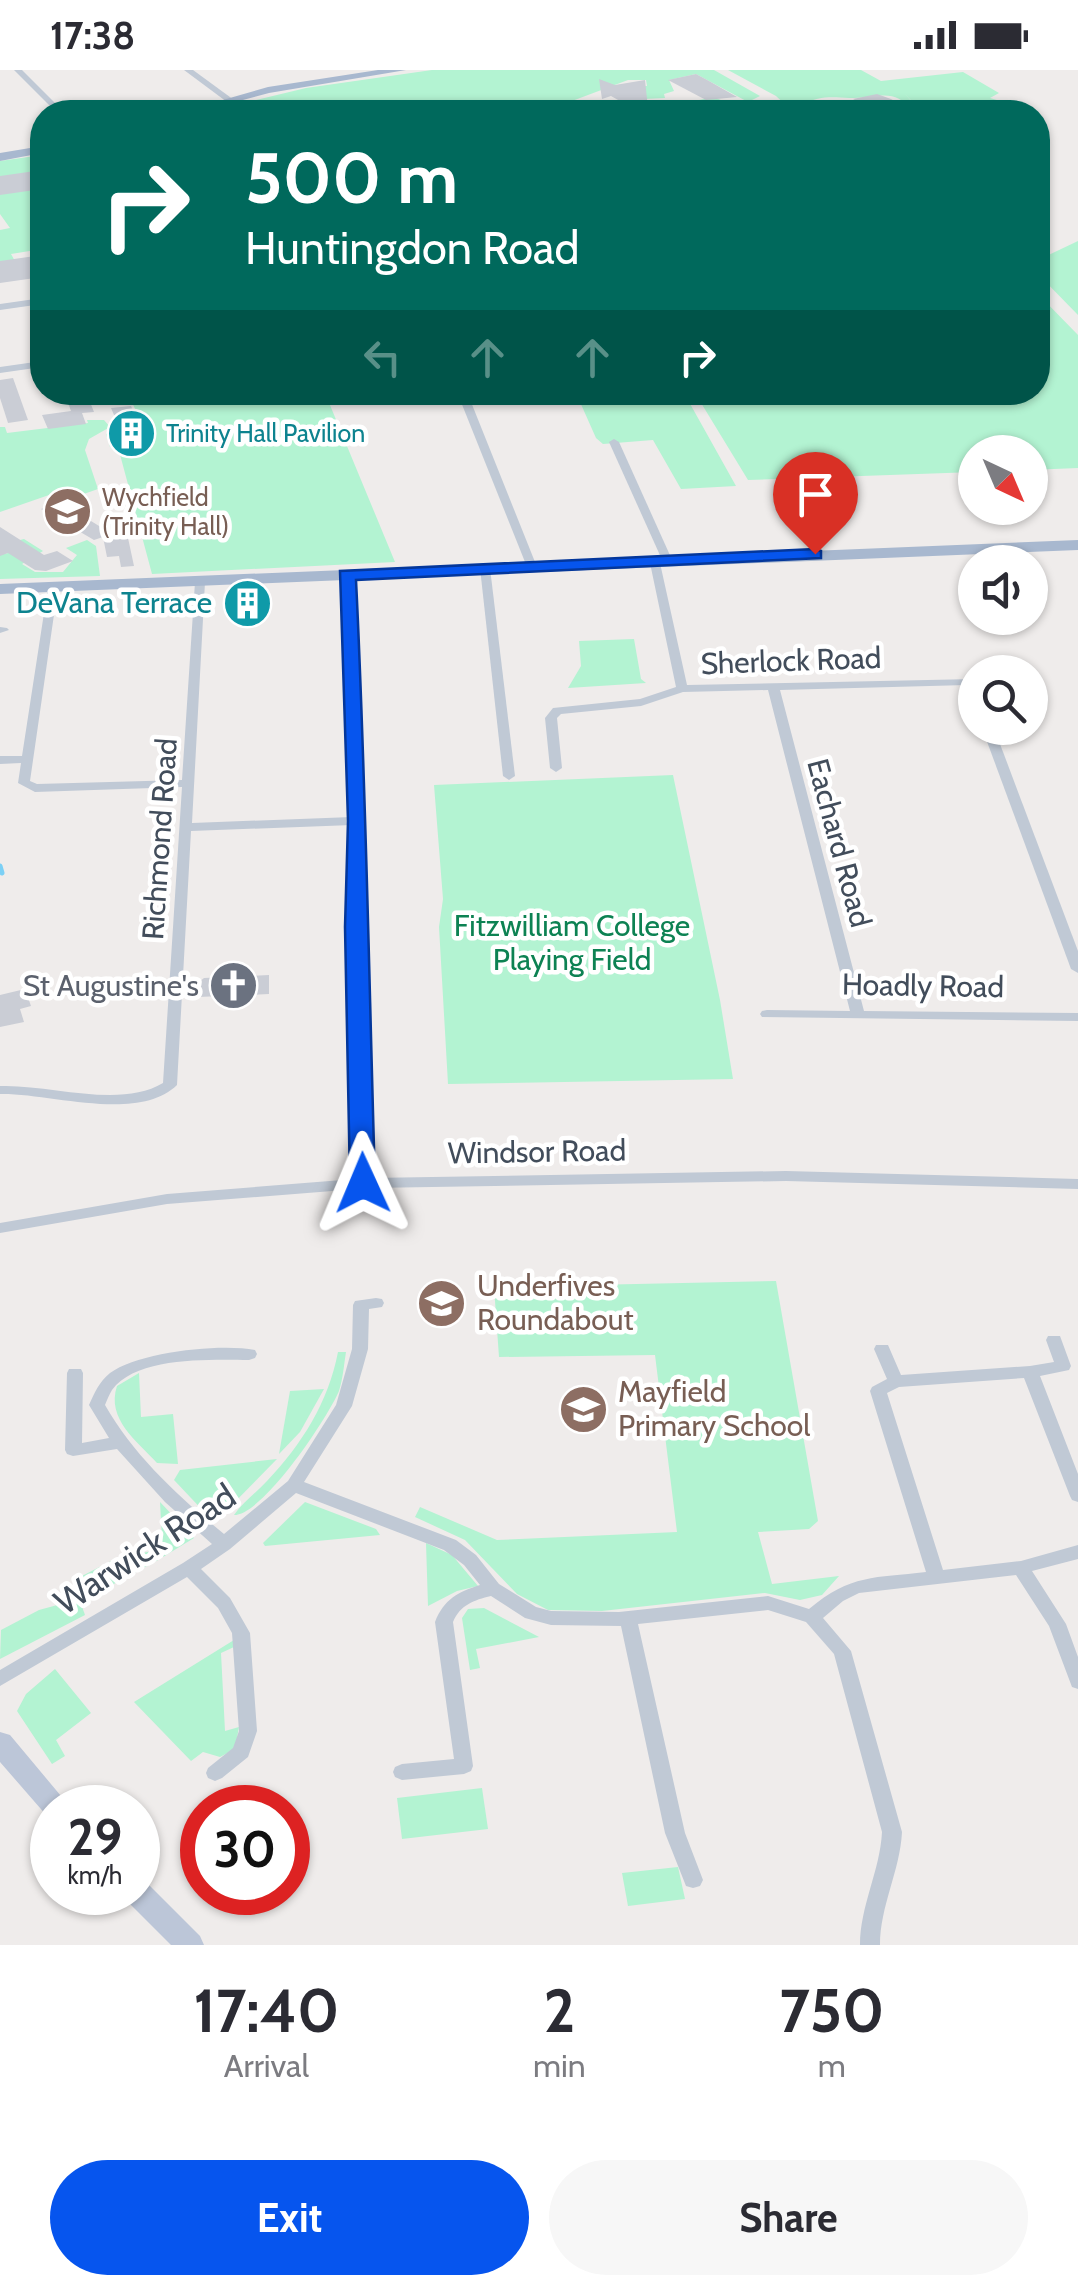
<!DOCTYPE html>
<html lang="en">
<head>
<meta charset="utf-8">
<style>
  :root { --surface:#fff; --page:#f7f7f7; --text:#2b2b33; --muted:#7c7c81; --accent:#0655ee }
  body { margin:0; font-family:Cabin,sans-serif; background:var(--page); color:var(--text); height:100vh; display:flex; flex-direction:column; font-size:38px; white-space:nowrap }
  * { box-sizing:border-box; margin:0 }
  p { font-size:32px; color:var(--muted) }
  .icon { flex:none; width:55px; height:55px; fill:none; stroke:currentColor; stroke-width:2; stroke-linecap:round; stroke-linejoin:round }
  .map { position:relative; height:1875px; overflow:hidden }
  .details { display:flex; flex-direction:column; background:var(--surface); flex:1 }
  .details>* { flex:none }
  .banner { position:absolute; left:30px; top:30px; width:1020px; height:305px; border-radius:40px; box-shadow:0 2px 8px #0004; background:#00695c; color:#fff; overflow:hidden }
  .needle { width:65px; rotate:136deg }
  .controls { position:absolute; left:958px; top:365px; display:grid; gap:20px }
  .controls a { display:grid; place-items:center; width:90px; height:90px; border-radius:50%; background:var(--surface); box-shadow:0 2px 8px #0004; font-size:50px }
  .speed { position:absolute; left:30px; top:1715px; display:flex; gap:20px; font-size:50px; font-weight:700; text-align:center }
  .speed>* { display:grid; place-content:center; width:130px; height:130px; border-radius:50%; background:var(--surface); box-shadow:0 2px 8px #0004; line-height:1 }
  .speed small { font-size:25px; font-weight:400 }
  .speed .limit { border:15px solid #d22; background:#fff; color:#111 }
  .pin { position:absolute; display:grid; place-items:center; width:85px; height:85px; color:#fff; margin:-102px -42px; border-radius:50% 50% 50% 0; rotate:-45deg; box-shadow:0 0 10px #0007 }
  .pin .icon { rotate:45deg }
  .me { position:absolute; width:110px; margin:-55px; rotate:359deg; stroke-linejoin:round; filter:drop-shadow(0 0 8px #0008) }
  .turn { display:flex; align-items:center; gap:35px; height:210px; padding:0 50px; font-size:45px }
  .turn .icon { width:130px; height:130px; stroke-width:2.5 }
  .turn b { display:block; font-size:70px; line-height:85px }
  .lanes { display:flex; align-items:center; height:95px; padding:0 50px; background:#0003; justify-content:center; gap:50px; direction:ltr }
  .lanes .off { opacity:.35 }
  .eta { display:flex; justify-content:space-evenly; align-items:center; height:170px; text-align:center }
  .eta b { font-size:60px; font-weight:800; line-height:70px }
  .primary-button { display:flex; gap:20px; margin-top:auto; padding:20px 50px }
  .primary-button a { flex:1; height:115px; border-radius:60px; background:var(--accent); color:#fff; font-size:40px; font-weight:800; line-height:115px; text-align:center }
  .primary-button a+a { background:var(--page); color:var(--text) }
  .status { display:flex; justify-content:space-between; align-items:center; height:70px; padding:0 50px; background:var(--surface); direction:ltr }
  .status svg { height:28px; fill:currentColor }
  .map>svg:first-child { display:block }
  .green { fill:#b3f3d2 }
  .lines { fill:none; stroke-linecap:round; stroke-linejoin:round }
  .stream { stroke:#7cd0f5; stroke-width:5 }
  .building { fill:#cacdd5 }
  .street { fill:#c0c9d5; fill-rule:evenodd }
  .secondary { fill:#bcc6d8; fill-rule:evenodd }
  .primary { fill:#a8b8cf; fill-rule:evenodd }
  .route { fill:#0655ee; stroke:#04379b; stroke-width:2.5 }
  .labels { text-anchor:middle; stroke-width:9; stroke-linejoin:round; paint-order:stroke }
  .far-culture-label { font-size:25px; fill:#0d838f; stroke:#fff; text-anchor:start }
  .far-education-label { font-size:25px; fill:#785e54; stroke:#fff; text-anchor:start }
  .culture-label { font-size:30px; fill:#0d838f; stroke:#fff; text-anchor:end }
  .street-label { font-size:30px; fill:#424d5b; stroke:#fff }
  .park-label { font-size:30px; fill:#0d8253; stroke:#fff }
  .worship-label { font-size:30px; fill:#5b616d; stroke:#fff; text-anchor:end }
  .education-label { font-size:30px; fill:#785e54; stroke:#fff; text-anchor:start }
  .near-street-label { font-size:35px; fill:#424d5b; stroke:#fff }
</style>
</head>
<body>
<div class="status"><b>17:38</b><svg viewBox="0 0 49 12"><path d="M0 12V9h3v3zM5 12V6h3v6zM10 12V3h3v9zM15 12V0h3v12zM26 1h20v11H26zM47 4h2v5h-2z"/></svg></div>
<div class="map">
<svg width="1078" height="1875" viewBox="0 0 1078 1875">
  <rect width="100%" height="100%" fill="#efeceb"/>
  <g class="green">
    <path d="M432,0H714L760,26L748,32L696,4L669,10L674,21L664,24L665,28L643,29L635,16H647L646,10H628L556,37C573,46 594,36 608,32L617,38L655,39L714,27L739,38L733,42H207L306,18Z"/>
    <path d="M728,0H861L881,11L963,2L999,23L990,28L1021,37L922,42L905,24L921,42H912C895,16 878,29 850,28C832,27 820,25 802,35L803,39H790L776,26Z"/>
    <path d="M42,85V179L11,184L16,193L0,195V160L10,158L0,144V91Z"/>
    <path d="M1078,171V245L1038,204V190Z"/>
    <path d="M1038,224L1078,265V398L1030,400V382H975V402L748,410L695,323L1038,322Z"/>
    <path d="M128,323H325L395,492L152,504L118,377H110L106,364L139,348Z"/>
    <path d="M576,323H684L736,416L681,419L653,370L603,374L596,368Z"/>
    <path d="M87,350H104L110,357L89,369L85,380L98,419L61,432L49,425L0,442V357H5L7,363L88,353Z"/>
    <path d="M24,469L43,481L22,494L35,502H63L77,485L66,478L87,470L96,476L100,506L0,509V481L5,484L20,479V470Z"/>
    <path d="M634,569L641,609L646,613L568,618L581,596L579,571Z"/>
    <path d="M673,705L720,930L733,1009L448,1014L439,857L443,829L434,715Z"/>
    <path d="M776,1211L818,1451L809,1459L758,1462L772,1514L839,1506L822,1525L800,1530L765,1523L602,1541L548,1540L517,1524L465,1470L415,1447L420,1437L497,1470L677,1462L655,1285L499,1287L494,1217Z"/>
    <path d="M338,1282H346C344,1294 343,1309 339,1321C327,1349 263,1445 234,1445C243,1432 256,1423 267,1411C302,1374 328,1333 338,1282Z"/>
    <path d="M139,1303L141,1347L173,1344L178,1394L157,1393C137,1371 106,1349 117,1316Z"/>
    <path d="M324,1319L300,1362L279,1384L290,1321Z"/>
    <path d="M277,1389L221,1446H208L174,1410L180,1400Z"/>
    <path d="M160,1432L194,1468L163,1487Z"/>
    <path d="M305,1432L376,1459L380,1465L265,1476L263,1473Z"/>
    <path d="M426,1473L452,1485L478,1516L457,1521L428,1536Z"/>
    <path d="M159,1480L158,1490L110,1516L87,1522L80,1507L119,1487Z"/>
    <path d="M72,1531H80L85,1545L0,1589L1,1560L39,1540Z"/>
    <path d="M484,1538L539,1567L476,1579L480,1598L470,1600L462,1548L468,1539Z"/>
    <path d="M234,1570V1577L221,1583L225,1661L239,1657L235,1679L220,1687L203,1682L191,1691L134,1632Z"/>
    <path d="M55,1599L91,1643L56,1670L65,1686L52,1694L17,1641L26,1624Z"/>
    <path d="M482,1718L488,1759L402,1769L397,1728Z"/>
    <path d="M678,1797L685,1829L628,1836L622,1803Z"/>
  </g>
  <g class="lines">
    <path class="stream" d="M0,796L2,803"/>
  </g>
  <g class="building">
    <path d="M696,4L709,11L737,27L706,30L668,10Z"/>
    <path d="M599,9L615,15L645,10L648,38L634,39L611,26L602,29Z"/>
    <path d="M877,24L891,29L914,42H877L853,29Z"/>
    <path d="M35,101L42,119L0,125V106Z"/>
    <path d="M42,185V207L0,213V191Z"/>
    <path d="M13,308L28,350L8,353L0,328V310Z"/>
    <path d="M64,322H86L94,342L82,343L86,354L48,359L42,345L71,341Z"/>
    <path d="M131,336L138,352L154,361L127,375L112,376L108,364L120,359L111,338Z"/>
    <path d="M60,432L117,467L128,468L134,496L121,497L119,486L107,487L103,467L94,470L41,439Z"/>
    <path d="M0,457L44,485L57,481L73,491L46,501L35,500L8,483L0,486Z"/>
    <path d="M269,905V924L198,927L199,912L204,908Z"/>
    <path d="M25,919L31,936L20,939L24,952L0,957V925Z"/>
  </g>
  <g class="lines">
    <g class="street">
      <path d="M14,0H22L64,42H56Z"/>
      <path d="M184,0H193L234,30L227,32Z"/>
      <path d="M42,228V234L0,240V234Z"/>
      <path d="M42,291V297L0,303V297Z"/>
      <path d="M457,322H467L537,497L536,499L532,500L527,497Z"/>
      <path d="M614,369L619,372L673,492L672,494L668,495L663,492L609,372Z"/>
      <path d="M655,490L660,493L687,615L975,609V626L971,624L967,615L780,620L864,941L1078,943V951L762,947L760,944L762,941L767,940L850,941L768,620L683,622L641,636L561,644L557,648L562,698L556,702L550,698L545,648L553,638L640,629L676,617L650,493Z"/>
      <path d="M485,495L490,498L515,706L509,710L503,706L480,498Z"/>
      <path d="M347,501L352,504L364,751L363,857L370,1108L786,1101L1078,1109V1119L786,1111L370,1118L167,1134L0,1163V1153L167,1124L355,1109L349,857L352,755L191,761L177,1015C138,1053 51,1023 0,1024V1016C49,1014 120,1039 163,1013L182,717L35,722L18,713L21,693L0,694V686H22L48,517L53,514L58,517L30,711L37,714L182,710L195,512L200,509L205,512L192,753L352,747L342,504Z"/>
      <path d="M0,557L7,558L9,560L0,563Z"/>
      <path d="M982,658H994L1078,881V903L1071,899Z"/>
      <path d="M376,1228L382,1229L384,1233L382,1237L369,1239L368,1279L352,1336L304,1412L456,1470L476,1485L499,1514L536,1537L551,1541L619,1542L768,1526L809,1539C851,1504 875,1508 926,1502L870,1321L872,1317L887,1309L874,1279L876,1275H888L901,1305L1030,1296L1054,1292L1046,1270L1048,1266H1060L1071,1296L1069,1300L1040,1306L1078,1404V1432L1072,1430L1070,1426L1024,1308L899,1317L887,1323L943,1500L1021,1491L1078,1475V1489L1032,1501L1066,1554L1078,1587V1619L1072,1617L1049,1556L1016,1505L859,1523L843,1531L823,1548L851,1581L902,1762C900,1801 880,1836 880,1875H860C860,1836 880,1801 882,1762L834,1584L806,1552L768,1540L638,1554L685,1763L703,1810L700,1816L693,1818L686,1816L665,1763L621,1556L551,1555L525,1548L491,1526C474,1530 460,1535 453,1552L473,1696L471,1701L464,1704L402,1710L395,1707L393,1702L395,1697L402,1694L454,1689L435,1552C444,1529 458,1522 480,1515L464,1495L444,1480L296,1423L230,1479L201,1499L230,1528L250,1563L257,1661L248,1687L222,1708L215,1711L208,1708L206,1703L208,1698L233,1678L239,1661L232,1563L218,1538L187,1507L0,1616V1600L183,1493L212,1474L165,1432L117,1379L73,1386L67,1384L65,1380L67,1303L69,1299H81L83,1303L82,1373L109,1368L89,1335C95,1322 99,1312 110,1303C138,1282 221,1273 255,1280L257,1284L255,1288L249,1290C211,1290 137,1286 112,1320C109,1325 107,1330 105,1335C134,1386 179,1427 224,1464L288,1411L336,1335L352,1279L353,1235L355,1231Z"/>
    </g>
    <g class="secondary">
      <path d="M0,1662L10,1665L71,1738H52V1748L47,1746L0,1692Z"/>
      <path d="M138,1810L147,1813L200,1866L204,1875H171L127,1831L123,1822H138Z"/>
    </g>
    <g class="primary">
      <path d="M378,0H406L269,23L198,42H181L268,17Z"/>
      <path d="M42,76V83L0,91V83Z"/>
      <path d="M1078,470V480L0,524V514Z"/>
    </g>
  </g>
  <path class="route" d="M815,479L821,481V488L356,510C366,711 369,912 375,1113L363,1121L354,1119L350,1113L345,857L348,751L340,501Z"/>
  <defs>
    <symbol id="building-disc" viewBox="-11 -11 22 22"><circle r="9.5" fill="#0f9aa8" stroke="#fff"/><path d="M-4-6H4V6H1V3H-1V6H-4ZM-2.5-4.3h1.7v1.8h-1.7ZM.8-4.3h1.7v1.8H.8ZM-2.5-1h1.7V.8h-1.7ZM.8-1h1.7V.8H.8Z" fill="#fff"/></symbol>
    <symbol id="university-disc" viewBox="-11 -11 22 22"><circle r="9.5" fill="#8d6e63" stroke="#fff"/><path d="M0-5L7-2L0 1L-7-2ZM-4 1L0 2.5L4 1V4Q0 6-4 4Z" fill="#fff"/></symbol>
    <symbol id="church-disc" viewBox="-11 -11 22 22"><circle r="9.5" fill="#6b7280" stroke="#fff"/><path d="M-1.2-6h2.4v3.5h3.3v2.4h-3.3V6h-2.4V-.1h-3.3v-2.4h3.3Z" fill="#fff"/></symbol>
    <symbol id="school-disc" viewBox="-11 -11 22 22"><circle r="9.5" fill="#8d6e63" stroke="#fff"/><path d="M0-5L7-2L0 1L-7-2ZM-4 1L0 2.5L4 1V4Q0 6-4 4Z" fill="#fff"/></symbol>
  </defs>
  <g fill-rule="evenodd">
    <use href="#building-disc" x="104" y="336" width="55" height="55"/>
    <use href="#university-disc" x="40" y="414" width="55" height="55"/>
    <use href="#building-disc" x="220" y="506" width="55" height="55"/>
    <use href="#church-disc" x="206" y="888" width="55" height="55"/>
    <use href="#school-disc" x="414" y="1206" width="55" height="55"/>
    <use href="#school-disc" x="556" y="1312" width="55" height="55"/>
  </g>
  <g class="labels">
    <g class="far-culture-label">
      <text x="166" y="372">Trinity Hall Pavilion</text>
    </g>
    <g class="far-education-label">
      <text x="102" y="436">Wychfield<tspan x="102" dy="29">(Trinity Hall)</tspan></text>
    </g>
    <g class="culture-label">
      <text x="212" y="543">DeVana Terrace</text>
    </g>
    <g class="street-label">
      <text transform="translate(791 591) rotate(-2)" y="10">Sherlock Road</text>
      <text transform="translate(160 769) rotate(-86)" y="10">Richmond Road</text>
      <text transform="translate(839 773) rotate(75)" y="10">Eachard Road</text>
      <text transform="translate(923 916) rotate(1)" y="10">Hoadly Road</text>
      <text transform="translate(537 1082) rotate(-1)" y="10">Windsor Road</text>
    </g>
    <g class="park-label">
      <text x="572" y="866">Fitzwilliam College<tspan x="572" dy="34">Playing Field</tspan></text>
    </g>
    <g class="worship-label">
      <text x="199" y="926">St Augustine's</text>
    </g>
    <g class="education-label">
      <text x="477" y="1226">Underfives<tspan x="477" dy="34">Roundabout</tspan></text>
      <text x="618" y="1332">Mayfield<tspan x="618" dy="34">Primary School</tspan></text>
    </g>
    <g class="near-street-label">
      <text transform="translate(145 1479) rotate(-33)" y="12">Warwick Road</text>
    </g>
  </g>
</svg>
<div class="controls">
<a><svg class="needle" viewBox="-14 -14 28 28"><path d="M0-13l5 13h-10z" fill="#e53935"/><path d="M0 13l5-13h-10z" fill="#7c7c81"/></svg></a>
<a><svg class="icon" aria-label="sound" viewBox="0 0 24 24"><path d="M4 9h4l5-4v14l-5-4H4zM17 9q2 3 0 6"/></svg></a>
<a><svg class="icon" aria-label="search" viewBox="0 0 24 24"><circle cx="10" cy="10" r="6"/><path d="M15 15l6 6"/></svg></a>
</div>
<div class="speed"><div>29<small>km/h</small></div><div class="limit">30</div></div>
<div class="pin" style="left:815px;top:484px;background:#d93025"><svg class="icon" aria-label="arrive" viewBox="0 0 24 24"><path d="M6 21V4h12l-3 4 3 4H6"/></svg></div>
<svg class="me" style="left:363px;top:1113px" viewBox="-20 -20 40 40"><path d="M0-17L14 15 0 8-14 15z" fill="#0655ee" stroke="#fff" stroke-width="4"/></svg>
<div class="banner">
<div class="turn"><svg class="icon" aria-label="right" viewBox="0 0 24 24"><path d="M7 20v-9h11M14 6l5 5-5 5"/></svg><div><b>500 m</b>Huntingdon Road</div></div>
<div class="lanes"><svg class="icon off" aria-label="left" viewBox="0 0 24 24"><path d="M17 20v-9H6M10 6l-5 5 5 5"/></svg><svg class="icon off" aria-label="ahead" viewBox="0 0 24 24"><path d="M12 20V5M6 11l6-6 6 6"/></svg><svg class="icon off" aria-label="ahead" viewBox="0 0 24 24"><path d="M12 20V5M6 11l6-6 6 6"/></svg><svg class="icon" aria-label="right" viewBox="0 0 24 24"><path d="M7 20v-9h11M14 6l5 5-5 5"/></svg></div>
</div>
</div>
<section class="details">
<div class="eta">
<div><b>17:40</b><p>Arrival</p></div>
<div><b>2</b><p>min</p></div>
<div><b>750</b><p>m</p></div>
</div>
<div class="primary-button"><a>Exit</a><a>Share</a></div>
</section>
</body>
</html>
